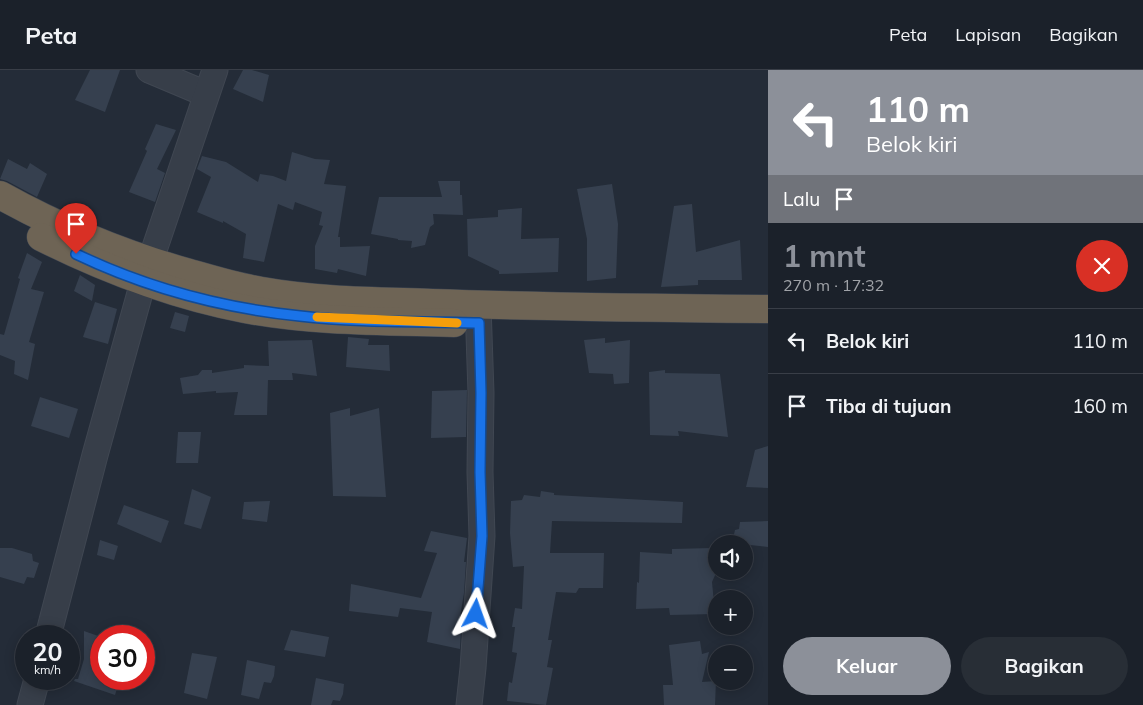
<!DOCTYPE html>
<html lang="id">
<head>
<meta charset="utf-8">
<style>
  :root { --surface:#1b212a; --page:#282e36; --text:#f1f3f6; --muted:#a0a3a8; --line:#393e47; --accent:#8c9099 }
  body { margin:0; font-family:Mulish,sans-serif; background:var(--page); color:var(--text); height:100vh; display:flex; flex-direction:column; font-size:19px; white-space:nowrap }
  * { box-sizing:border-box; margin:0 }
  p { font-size:16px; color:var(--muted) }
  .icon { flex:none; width:28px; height:28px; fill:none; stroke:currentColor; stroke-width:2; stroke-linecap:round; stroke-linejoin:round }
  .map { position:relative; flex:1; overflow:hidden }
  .sheet { display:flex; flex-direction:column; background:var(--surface); width:375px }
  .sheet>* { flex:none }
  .guide { background:#8c9099; color:#fff; overflow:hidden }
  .controls { position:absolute; left:708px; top:465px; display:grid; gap:10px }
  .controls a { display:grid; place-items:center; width:45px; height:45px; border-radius:50%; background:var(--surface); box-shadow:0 2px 12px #0003,0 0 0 1px var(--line); font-size:25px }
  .speed { position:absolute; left:15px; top:555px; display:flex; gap:10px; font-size:25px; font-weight:700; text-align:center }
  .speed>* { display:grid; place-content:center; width:65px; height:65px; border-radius:50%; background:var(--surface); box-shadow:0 2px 12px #0003,0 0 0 1px var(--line); line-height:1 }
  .speed small { font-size:12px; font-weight:400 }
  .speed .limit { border:8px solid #d22; background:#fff; color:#111 }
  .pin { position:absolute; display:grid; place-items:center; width:42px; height:42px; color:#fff; margin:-51px -21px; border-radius:50% 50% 50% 0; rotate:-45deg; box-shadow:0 0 5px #0007 }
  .pin .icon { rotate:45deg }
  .me { position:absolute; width:55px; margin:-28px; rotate:4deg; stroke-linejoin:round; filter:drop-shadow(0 0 4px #0008) }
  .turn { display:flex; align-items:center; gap:18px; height:105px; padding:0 15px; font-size:22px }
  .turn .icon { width:65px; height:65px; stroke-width:2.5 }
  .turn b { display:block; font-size:35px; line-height:42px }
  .then { display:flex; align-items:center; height:48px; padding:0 15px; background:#0003; gap:10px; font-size:19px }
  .round { display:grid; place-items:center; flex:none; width:52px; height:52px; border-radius:26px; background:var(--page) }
  .overview { display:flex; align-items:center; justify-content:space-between; height:85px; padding:0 15px }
  h1 { font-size:30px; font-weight:700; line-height:38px; color:var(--accent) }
  .button { display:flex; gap:10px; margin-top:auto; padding:10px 15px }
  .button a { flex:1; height:58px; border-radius:30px; background:var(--accent); color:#fff; font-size:20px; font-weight:700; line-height:58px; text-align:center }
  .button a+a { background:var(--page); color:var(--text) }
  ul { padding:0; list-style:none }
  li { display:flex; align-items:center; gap:15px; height:65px; padding:0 15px; border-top:1px solid var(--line) }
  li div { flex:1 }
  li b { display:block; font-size:19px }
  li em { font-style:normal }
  header { display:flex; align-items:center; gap:30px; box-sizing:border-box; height:70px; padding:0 25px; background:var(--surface); border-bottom:1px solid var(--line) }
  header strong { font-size:24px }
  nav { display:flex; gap:28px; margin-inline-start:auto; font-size:18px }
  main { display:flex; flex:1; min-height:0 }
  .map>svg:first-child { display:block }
  .building { fill:#36404f }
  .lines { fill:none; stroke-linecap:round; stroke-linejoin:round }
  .minor-casing { stroke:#404752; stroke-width:27 }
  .highway-casing { stroke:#424954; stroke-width:29 }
  .minor { stroke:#373e49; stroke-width:25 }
  .highway { stroke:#6e6455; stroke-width:28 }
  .route-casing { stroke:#114b97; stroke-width:12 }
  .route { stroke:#1a73e8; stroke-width:9 }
  .slow { stroke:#f59e0b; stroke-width:9 }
</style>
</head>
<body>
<header>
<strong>Peta</strong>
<nav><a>Peta</a><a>Lapisan</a><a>Bagikan</a></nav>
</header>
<main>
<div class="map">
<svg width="768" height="635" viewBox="0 0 768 635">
  <rect width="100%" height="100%" fill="#242c38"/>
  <g class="building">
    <path d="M90,0H120L105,42L75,30Z"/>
    <path d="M243,0H252L269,5L263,32L233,19Z"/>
    <path d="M156,54L176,60L157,99L165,103L155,132L129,122L147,81L145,79Z"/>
    <path d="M292,82L315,89L330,90L324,114L346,116L338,167H340V177L370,176L366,206L338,199L337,203L315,199V176L323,156L319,155L322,142L295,132L293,140L278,134L264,192L243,188L246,164L223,151V153L197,142L211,107L197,99L202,86L226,92L258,112L260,104L273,106L286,111Z"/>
    <path d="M8,89L27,99L30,93L47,104L37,127L7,111L0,109Z"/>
    <path d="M438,111H460V125H462L463,145L433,144L434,154L430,157L425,175L411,178L412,171L398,170V169L371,164L379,127H442Z"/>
    <path d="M612,114L618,154L616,208L587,211V169L577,119Z"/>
    <path d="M692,134L696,182L740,170L742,210H698V215L661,217L674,136Z"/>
    <path d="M522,138L521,169L559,168L558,202L499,204V201L468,186L467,149L498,147V140Z"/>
    <path d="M27,183L42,192L31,219L44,222L29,272L35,274L28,310L14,304L15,291L0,285V264L4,265L20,209L18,208Z"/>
    <path d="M80,205L95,215L92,231L74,221Z"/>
    <path d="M95,232L117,239L108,274L83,267Z"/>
    <path d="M175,242L189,246L185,262L170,258Z"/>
    <path d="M348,267L369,269L368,275H389L390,301L346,297Z"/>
    <path d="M605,268V273L630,270L629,313L614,314L613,304L589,303L584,270Z"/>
    <path d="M312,270L317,306L292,303L293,310H268L267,345H234L238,322L216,323V321L183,324L180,308L198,305L202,300H212V303L244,298V295L269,296L268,271Z"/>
    <path d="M665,300V303L720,304L728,367L678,361L679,366L650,365L649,302Z"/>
    <path d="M467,320L466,367L431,368L432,321Z"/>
    <path d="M40,327L78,339L69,368L31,356Z"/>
    <path d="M350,338V346L379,338L386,427L333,426L330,343Z"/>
    <path d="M178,362H201L198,393H176Z"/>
    <path d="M768,376V418L746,417L755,380Z"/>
    <path d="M192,419L211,427L201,459L184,454Z"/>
    <path d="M541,421L554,423V425L683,432L682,453L552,451L550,483H604L603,518H579L576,523L556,522L548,570H552L547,597L553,598L546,635L507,631L509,612L512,613L517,583L512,582L515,557H512L515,538L522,539L524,496L513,497L510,463L511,431L522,430L524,425L540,427Z"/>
    <path d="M270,431L267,452L242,449L244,432Z"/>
    <path d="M124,435L169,451L161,473L117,454Z"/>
    <path d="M768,451V477L732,473L735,460L739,459L740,452Z"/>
    <path d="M431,461L467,468L464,492H466L464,523L458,559H461L460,579L427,572L432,542L400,538L398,547L349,541L351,514L421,528L437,483L424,481Z"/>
    <path d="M100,470L118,476L114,490L97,485Z"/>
    <path d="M0,478H12L32,484L33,491L39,493L34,508L27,507L24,514L0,507Z"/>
    <path d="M712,478L716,482V503L712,512L715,544L670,545L669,538L636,539L637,512L639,513L640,482L672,484V479Z"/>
    <path d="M291,560L329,567L325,587L284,580Z"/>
    <path d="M84,561L101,567V609H120L115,625L74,611L75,609H78L84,589Z"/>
    <path d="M700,571L702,584L709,582L702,612L716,611L715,635H664L663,615H673L669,575Z"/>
    <path d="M192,583L217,587L207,629L184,623Z"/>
    <path d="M247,590L275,596L274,606L271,613L264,612L259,629L241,625Z"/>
    <path d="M316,608L344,614L343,624L340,631L333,630L331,635H311Z"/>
  </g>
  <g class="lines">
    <defs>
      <g id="minor">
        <path d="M149,0L206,24"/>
        <path d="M150,192L215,0"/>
        <path d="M48,566L95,385L143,212"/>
        <path d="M30,635L37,609"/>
        <path d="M469,635L473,598L482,466L480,402L481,323L478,235"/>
      </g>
      <g id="highway">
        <path d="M0,125C61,159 119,183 186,202C211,209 236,217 262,221C318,231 376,231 432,233C544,237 656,238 768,239"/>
        <path d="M41,167C107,200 172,225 245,239C313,252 385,251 454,253"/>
      </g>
    </defs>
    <use href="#minor" class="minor-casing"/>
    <use href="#highway" class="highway-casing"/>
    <use href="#minor" class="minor"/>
    <use href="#highway" class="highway"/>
  </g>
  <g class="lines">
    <defs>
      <path id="route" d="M76,184C147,218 222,238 300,246C359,253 419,251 479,253L481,323L480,402L482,466L476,544"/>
    </defs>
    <use href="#route" class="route-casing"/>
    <use href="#route" class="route"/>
    <path class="slow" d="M317,247L457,253"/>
  </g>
</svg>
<div class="controls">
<a><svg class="icon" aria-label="sound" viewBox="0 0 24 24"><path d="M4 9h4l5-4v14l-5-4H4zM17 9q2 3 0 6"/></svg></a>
<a>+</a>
<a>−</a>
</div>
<div class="speed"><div>20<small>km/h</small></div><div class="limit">30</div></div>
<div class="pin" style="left:76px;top:184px;background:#d93025"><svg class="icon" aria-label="arrive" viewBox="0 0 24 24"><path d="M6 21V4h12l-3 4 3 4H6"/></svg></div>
<svg class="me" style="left:476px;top:544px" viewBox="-20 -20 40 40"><path d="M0-17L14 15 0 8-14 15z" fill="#1a73e8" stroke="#fff" stroke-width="4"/></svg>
</div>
<section class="sheet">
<div class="guide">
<div class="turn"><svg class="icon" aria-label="left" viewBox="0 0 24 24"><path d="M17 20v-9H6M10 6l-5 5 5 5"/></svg><div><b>110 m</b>Belok kiri</div></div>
<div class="then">Lalu<svg class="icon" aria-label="arrive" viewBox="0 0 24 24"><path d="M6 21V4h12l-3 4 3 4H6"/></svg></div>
</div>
<div class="overview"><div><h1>1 mnt</h1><p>270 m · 17:32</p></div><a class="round" style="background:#d93025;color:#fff"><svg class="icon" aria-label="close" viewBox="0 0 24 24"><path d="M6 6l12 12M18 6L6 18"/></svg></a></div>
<ul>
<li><svg class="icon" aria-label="left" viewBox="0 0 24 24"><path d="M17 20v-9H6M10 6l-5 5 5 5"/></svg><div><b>Belok kiri</b></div><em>110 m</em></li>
<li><svg class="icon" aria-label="arrive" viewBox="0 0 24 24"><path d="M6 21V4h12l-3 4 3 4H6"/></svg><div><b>Tiba di tujuan</b></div><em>160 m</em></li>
</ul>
<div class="button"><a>Keluar</a><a>Bagikan</a></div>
</section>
</main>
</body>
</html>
